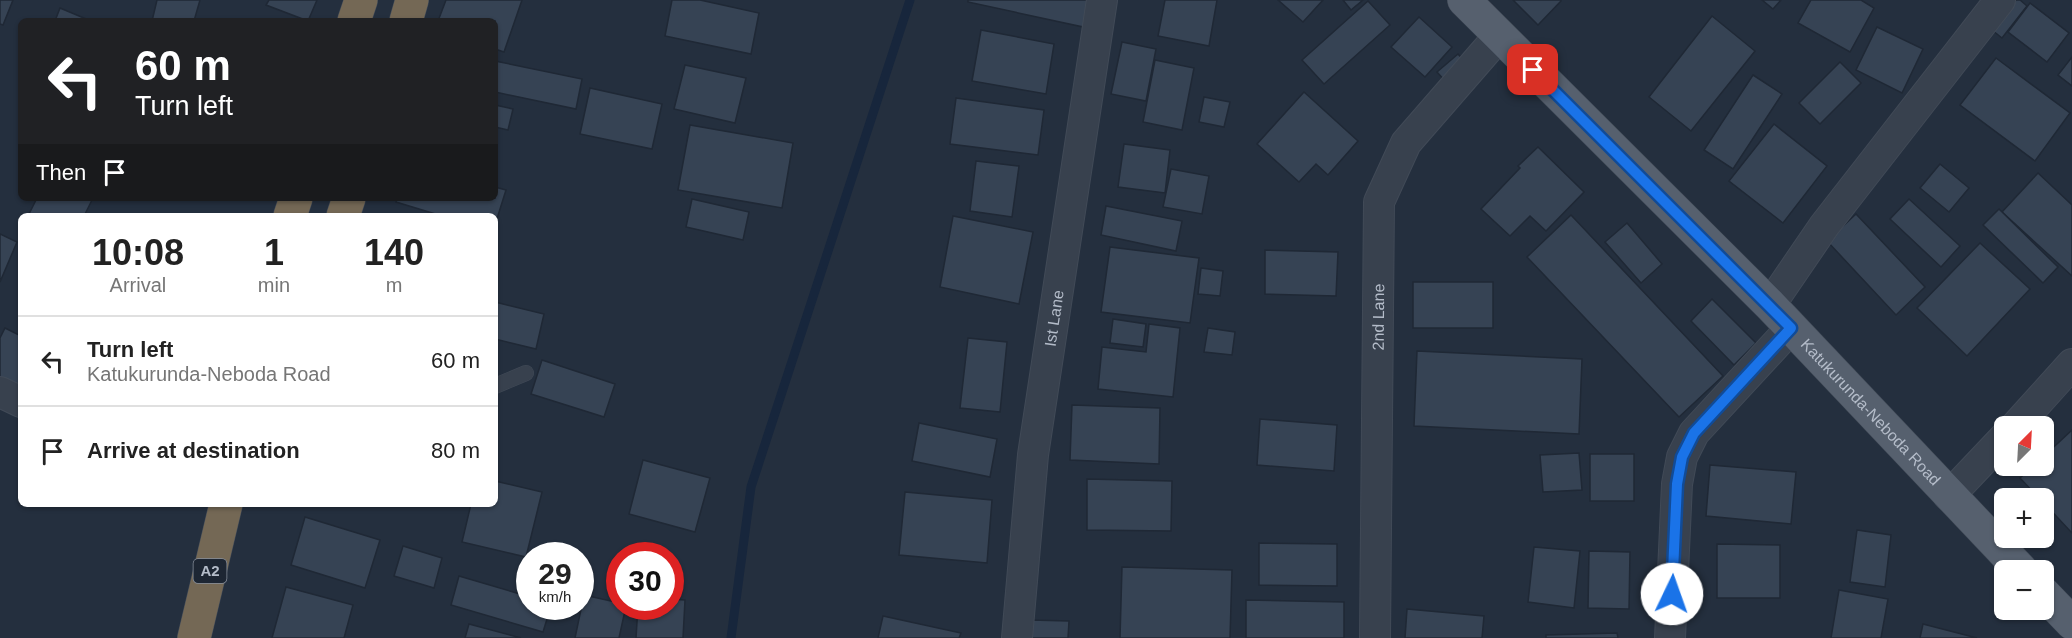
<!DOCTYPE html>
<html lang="en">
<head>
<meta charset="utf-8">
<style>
  :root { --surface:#fff; --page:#f2f2f2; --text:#222; --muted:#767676; --line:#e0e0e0 }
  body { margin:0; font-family:Helvetica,sans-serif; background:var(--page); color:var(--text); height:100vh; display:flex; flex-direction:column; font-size:22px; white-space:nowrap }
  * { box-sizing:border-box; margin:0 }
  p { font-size:20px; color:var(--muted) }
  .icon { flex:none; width:33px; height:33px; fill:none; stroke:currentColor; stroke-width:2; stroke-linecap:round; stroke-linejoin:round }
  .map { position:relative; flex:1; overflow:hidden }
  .drawer { position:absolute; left:18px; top:213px; width:480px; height:294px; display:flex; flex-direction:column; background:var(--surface); border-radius:9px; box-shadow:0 2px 4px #0004 }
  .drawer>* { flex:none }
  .hud { position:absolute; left:18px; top:18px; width:480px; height:183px; border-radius:9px; box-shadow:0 2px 4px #0004; background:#202124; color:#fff; overflow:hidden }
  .needle { width:39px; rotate:24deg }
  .buttons { position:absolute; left:1994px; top:416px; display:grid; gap:12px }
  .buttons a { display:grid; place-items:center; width:60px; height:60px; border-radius:9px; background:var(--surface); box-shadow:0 2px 4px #0004; font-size:30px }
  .speed { position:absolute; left:516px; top:542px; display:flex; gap:12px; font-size:30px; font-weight:700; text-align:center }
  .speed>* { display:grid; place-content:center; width:78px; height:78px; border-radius:50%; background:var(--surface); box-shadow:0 2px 4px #0004; line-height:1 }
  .speed small { font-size:15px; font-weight:400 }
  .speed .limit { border:9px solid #d22; background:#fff; color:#111 }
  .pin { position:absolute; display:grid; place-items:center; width:51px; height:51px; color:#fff; margin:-26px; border-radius:12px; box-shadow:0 3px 9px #0006 }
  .me { position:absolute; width:66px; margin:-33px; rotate:3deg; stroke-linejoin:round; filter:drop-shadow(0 0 4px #0008) }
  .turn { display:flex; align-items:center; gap:21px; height:126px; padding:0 18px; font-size:27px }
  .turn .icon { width:78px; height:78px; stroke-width:2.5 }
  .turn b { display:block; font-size:42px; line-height:51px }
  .then { display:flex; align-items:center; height:57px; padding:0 18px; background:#0003; gap:12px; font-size:22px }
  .eta { display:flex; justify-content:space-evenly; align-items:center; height:102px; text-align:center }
  .eta b { font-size:36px; font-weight:800; line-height:42px }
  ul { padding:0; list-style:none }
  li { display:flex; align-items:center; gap:18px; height:90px; padding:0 18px; border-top:2px solid var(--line) }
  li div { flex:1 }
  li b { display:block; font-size:22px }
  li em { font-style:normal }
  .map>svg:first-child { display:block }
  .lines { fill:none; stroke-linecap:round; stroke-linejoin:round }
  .stream { stroke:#17263c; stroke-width:9 }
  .building { fill:#364354; stroke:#1f2835; stroke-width:1.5 }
  .lane-casing { stroke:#414a57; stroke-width:16 }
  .street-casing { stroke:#414a57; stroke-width:32 }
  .primary-casing { stroke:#414a57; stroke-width:34 }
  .highway-casing { stroke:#434c59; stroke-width:34 }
  .lane { stroke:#38414e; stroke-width:15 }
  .street { stroke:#38414e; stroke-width:30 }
  .primary { stroke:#56606e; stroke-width:33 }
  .highway { stroke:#746855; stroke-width:33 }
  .route-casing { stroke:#114b97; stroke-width:15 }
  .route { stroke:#1a73e8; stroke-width:10 }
  .labels { text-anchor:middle; stroke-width:6; stroke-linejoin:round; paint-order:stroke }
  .shield { fill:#1d2633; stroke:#878f9c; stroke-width:1.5 }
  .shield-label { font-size:15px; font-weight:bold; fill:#b4bcc9 }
  .street-label { font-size:16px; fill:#b4bcc9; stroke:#1d2633 }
</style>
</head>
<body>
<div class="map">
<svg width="2072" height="638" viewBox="0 0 2072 638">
  <rect width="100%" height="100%" fill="#242f3e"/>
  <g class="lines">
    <path class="stream" d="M731,638L751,487L910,0"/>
  </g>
  <g class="building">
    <path d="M0,0H13L3,25L0,24Z"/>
    <path d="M157,0H200L194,21H152Z"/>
    <path d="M269,0H317L308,21L266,5Z"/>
    <path d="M446,0H522L504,52L495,49V21H438Z"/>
    <path d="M672,0H700L759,13L751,54L665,36Z"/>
    <path d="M968,0H1094L1088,28L968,2Z"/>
    <path d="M1165,0H1217L1209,46L1158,36Z"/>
    <path d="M1278,0H1323L1303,22Z"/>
    <path d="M1343,0H1363L1351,10Z"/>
    <path d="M1513,0H1561V1L1538,25Z"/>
    <path d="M1762,0H1781L1773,9Z"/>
    <path d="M1811,0H1861L1874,8L1850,52L1798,23Z"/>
    <path d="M2016,0H2020L2027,6L2002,38L1992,30Z"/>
    <path d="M1368,1L1390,25L1324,84L1302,60Z"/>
    <path d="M2030,3L2069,33L2047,62L2008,32Z"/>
    <path d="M60,8L91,21H55Z"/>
    <path d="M1712,16L1755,51L1691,131L1649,97Z"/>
    <path d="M1419,17L1452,47L1425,77L1391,47Z"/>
    <path d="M1877,27L1923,49L1902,93L1856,70Z"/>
    <path d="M981,30L1054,44L1046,94L972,81Z"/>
    <path d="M1122,42L1156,49L1146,101L1111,94Z"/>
    <path d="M1458,54L1467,64L1447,83L1437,72Z"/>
    <path d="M2072,57V86L2058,75Z"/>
    <path d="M1996,58L2070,113L2035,161L1960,105Z"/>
    <path d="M1155,60L1194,68L1182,130L1143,122Z"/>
    <path d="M495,61L582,79L576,109L495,92Z"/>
    <path d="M1840,62L1861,83L1820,124L1799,103Z"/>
    <path d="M685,65L746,78L735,123L674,109Z"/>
    <path d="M1753,75L1782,94L1733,169L1704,150Z"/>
    <path d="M590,88L662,104L652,149L580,134Z"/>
    <path d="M1304,92L1358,141L1328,175L1316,164L1299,182L1257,144Z"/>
    <path d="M1204,97L1230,102L1224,127L1199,122Z"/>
    <path d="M956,98L1044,110L1038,155L950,144Z"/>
    <path d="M495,105L513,109L508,130L495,127Z"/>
    <path d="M1774,124L1827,166L1783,223L1729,181Z"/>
    <path d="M690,125L793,143L782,208L678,190Z"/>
    <path d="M1124,144L1170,150L1165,193L1118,187Z"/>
    <path d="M1538,147L1584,192L1546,231L1530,216L1510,236L1481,209L1520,168L1518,166Z"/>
    <path d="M976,161L1019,166L1012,217L970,211Z"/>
    <path d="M1940,164L1969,188L1949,212L1920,188Z"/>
    <path d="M1171,169L1209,176L1202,214L1163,207Z"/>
    <path d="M2038,173L2072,205V276L2002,212Z"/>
    <path d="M495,187L506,190L495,225V216H442L396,202L398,198H495Z"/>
    <path d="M37,198H93L84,216H28Z"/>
    <path d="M692,199L749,212L743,240L686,227Z"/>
    <path d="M1909,199L1960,246L1941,267L1890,219Z"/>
    <path d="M1106,206L1182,221L1176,251L1101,235Z"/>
    <path d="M1999,209L2058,267L2043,283L1983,225Z"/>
    <path d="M1856,214L1925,287L1896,315L1827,241Z"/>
    <path d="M1571,215L1723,376L1679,417L1527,257Z"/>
    <path d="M953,216L1033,232L1019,304L940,287Z"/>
    <path d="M1627,223L1662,264L1641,283L1605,242Z"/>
    <path d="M0,234L17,242L0,282Z"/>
    <path d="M1980,243L2030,289L1967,356L1917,308Z"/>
    <path d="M1110,247L1199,258L1190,323L1101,312Z"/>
    <path d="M1265,250L1338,252L1336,296L1265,294Z"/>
    <path d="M1201,268L1223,271L1220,296L1198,294Z"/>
    <rect x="1413" y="282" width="80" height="46"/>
    <path d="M1712,299L1756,343L1734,365L1691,321Z"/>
    <path d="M495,302L544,314L536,349L495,339Z"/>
    <path d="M1113,319L1146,324L1143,347L1110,343Z"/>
    <path d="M1149,324L1180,328L1173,397L1098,389L1102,347L1146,352Z"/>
    <path d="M5,328L21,336V391L0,381V338Z"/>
    <path d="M1208,328L1235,332L1232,355L1204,352Z"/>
    <path d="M968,338L1007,342L1000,412L960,408Z"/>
    <path d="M1417,351L1582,359L1579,434L1414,426Z"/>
    <path d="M542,360L615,384L604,417L531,394Z"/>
    <path d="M1072,405L1160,408L1159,464L1070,460Z"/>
    <path d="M1260,419L1337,425L1334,471L1257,465Z"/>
    <path d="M919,423L997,439L990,477L912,461Z"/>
    <path d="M2072,430V533L2043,502V498H2039L2020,478L2034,465H2043V457Z"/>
    <path d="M1579,453L1582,490L1543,492L1540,455Z"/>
    <rect x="1590" y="454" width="44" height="47"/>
    <path d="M643,460L710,478L695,532L629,514Z"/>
    <path d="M1710,465L1796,472L1791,524L1706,516Z"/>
    <path d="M1087,479L1172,481L1171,531L1087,530Z"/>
    <path d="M495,481L542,492L526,557L462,542L471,504H495Z"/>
    <path d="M905,492L992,500L987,563L899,555Z"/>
    <path d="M305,517L380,540L365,588L291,565Z"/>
    <path d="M1857,530L1891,535L1885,587L1850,582Z"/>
    <path d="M1259,543L1337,544V586L1259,585Z"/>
    <path d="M1717,544L1780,545V598H1717Z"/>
    <path d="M403,546L442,558L434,588L394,576Z"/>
    <path d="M1534,547L1580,551L1574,608L1528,602Z"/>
    <path d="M1589,551L1630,552L1629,609L1588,608Z"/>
    <path d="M1122,567L1232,570L1230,638H1120Z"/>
    <path d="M459,576L530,597V606H551L543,632L451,605Z"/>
    <path d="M286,587L353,605L344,638H272Z"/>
    <path d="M1839,590L1888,599L1881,638H1831Z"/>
    <path d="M584,595L620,603V606H626L619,638H575Z"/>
    <path d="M670,599L685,600L683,638H636L638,606H670Z"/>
    <path d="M1246,600L1344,602V638H1246Z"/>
    <path d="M1407,609L1484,616L1482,638H1405Z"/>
    <path d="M883,616L961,633L959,638H878Z"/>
    <path d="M1030,620L1069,621L1068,638H1030Z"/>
    <path d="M469,624L521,638H465Z"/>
    <path d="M1923,624L1977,638H1920Z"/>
    <path d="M1617,633L1618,638H1546V635Z"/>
  </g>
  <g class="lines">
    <defs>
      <path id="lane" d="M495,386L526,373"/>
      <g id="street">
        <path d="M1770,305L1824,226L2000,0"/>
        <path d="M0,392L21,402"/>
        <path d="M2016,426L2072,364"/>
        <path d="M1949,496L2004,438"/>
        <path id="s1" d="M1017,638L1033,455L1102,0"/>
        <path id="s2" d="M1375,638L1379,202L1406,143L1499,36"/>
        <path d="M1670,638L1677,484L1682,457L1694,433L1791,328"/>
      </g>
      <g id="primary">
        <path id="s3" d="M1464,0L1770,305L2021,570"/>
        <path d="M2043,593L2072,623"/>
      </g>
      <g id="highway">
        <path d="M354,21L361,0"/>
        <path d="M406,21L412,0"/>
        <path d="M290,216L296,198"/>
        <path d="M343,216L349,198"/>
        <path d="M194,638L226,504"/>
      </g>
    </defs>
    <use href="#lane" class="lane-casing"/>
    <use href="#street" class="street-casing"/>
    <use href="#primary" class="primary-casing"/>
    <use href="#highway" class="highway-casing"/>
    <use href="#lane" class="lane"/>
    <use href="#street" class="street"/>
    <use href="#primary" class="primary"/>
    <use href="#highway" class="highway"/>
  </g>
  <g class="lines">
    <defs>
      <path id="route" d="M1533,70L1791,328L1694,433L1682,457L1677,484L1672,594"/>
    </defs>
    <use href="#route" class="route-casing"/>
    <use href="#route" class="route"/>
  </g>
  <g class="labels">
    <rect class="shield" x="193.5" y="559" width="33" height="24" rx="4.5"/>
    <g class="shield-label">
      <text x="210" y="576">A2</text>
    </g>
    <g class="street-label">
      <text dy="6" stroke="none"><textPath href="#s2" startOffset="321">2nd Lane</textPath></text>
      <text dy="6" stroke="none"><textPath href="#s1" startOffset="322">Ist Lane</textPath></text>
      <text dy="6" stroke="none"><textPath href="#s3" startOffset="579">Katukurunda-Neboda Road</textPath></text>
    </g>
  </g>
</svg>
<div class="buttons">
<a><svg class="needle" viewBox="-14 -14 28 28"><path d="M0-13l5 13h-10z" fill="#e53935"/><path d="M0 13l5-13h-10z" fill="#767676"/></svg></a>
<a>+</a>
<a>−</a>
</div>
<div class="speed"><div>29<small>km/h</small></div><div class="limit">30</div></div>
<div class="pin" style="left:1533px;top:70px;background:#d93025"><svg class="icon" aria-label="arrive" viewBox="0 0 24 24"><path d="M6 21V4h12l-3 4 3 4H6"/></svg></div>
<svg class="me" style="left:1672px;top:594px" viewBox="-20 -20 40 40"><circle r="19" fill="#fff"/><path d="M0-13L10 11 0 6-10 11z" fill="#1a73e8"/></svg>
<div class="hud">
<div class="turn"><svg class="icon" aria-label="left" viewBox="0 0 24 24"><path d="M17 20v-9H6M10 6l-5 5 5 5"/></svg><div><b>60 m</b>Turn left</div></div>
<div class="then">Then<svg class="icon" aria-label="arrive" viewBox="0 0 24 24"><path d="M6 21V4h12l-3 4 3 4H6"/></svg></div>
</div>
<section class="drawer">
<div class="eta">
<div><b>10:08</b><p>Arrival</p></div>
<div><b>1</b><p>min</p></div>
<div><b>140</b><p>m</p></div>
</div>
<ul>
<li><svg class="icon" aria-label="left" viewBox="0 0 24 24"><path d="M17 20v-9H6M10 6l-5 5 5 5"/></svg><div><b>Turn left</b><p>Katukurunda-Neboda Road</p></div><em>60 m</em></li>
<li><svg class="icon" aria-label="arrive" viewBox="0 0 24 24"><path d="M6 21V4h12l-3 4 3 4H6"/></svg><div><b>Arrive at destination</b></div><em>80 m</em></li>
</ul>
</section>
</div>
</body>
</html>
